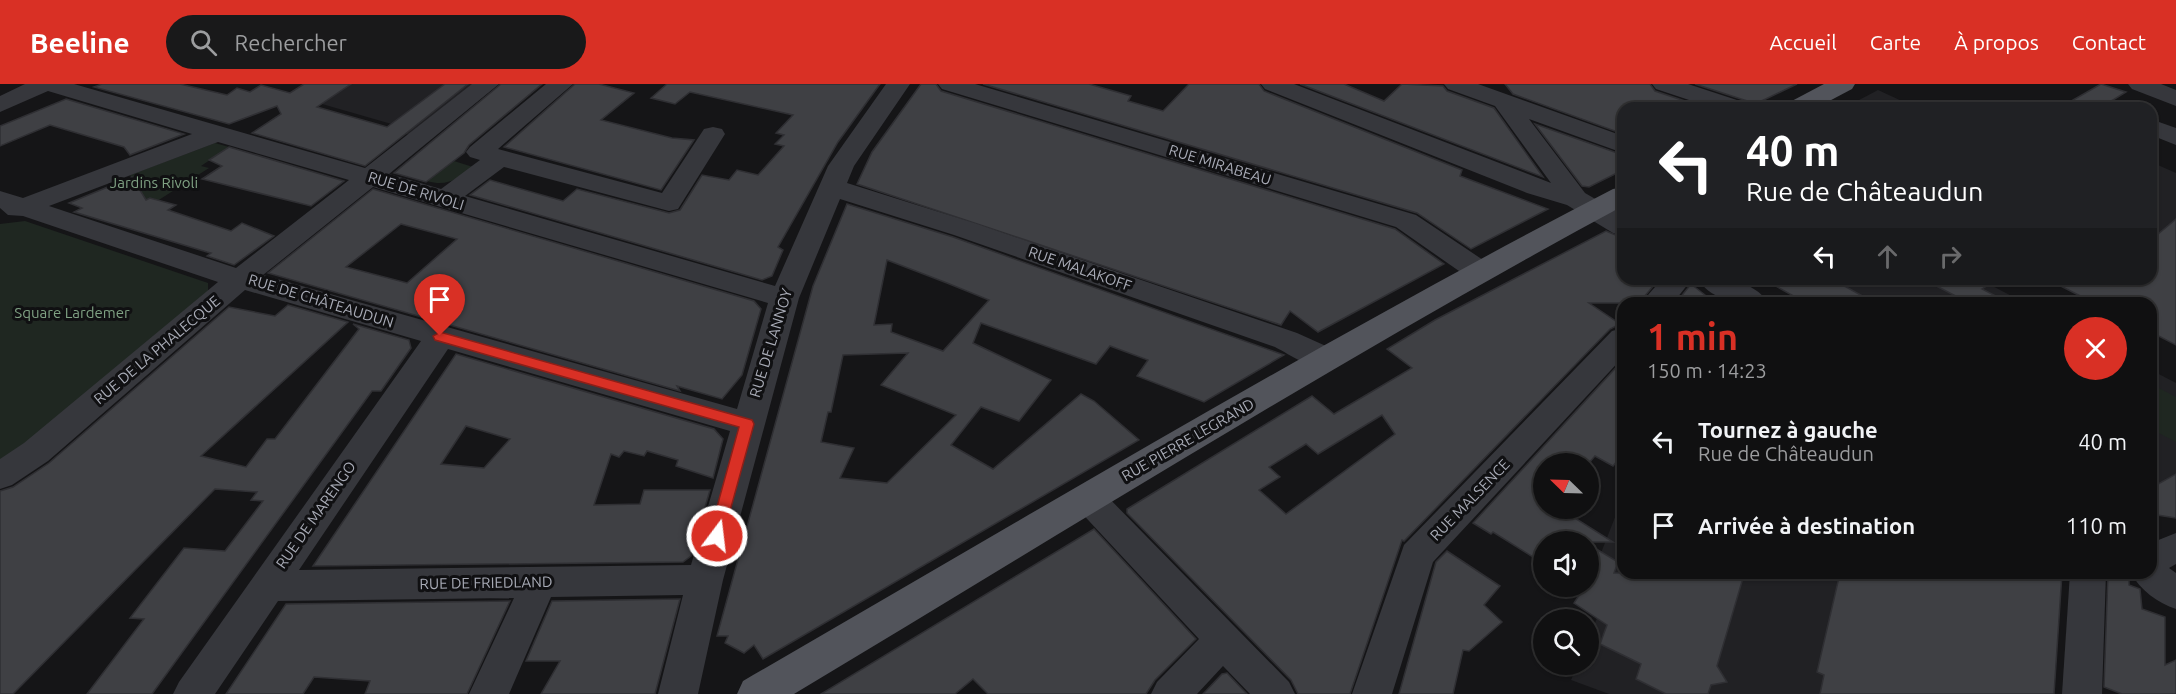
<!DOCTYPE html>
<html lang="fr">
<head>
<meta charset="utf-8">
<style>
  :root { --surface:#101011; --page:#19191a; --text:#f1f3f6; --muted:#9c9d9f; --line:#303031; --accent:#d93025 }
  body { margin:0; font-family:Ubuntu,sans-serif; background:var(--page); color:var(--text); height:100vh; display:flex; flex-direction:column; font-size:22px; white-space:nowrap }
  * { box-sizing:border-box; margin:0 }
  p { font-size:20px; color:var(--muted) }
  .icon { flex:none; width:33px; height:33px; fill:none; stroke:currentColor; stroke-width:2; stroke-linecap:round; stroke-linejoin:round }
  .map { position:relative; flex:1; overflow:hidden }
  .details { position:absolute; left:1617px; top:213px; width:540px; height:282px; display:flex; flex-direction:column; background:var(--surface); border-radius:18px; box-shadow:0 2px 4px #0004,0 0 0 2px var(--line) }
  .details>* { flex:none }
  .banner { position:absolute; left:1617px; top:18px; width:540px; height:183px; border-radius:18px; box-shadow:0 2px 4px #0004,0 0 0 2px var(--line); background:#202124; color:#fff; overflow:hidden }
  .needle { width:39px; rotate:293deg }
  .tools { position:absolute; left:1533px; top:369px; display:grid; gap:12px }
  .tools a { display:grid; place-items:center; width:66px; height:66px; border-radius:50%; background:var(--surface); box-shadow:0 2px 4px #0004,0 0 0 2px var(--line); font-size:30px }
  .pin { position:absolute; display:grid; place-items:center; width:51px; height:51px; color:#fff; margin:-62px -26px; border-radius:50% 50% 50% 0; rotate:-45deg; box-shadow:0 0 6px #0007 }
  .pin .icon { rotate:45deg }
  .me { position:absolute; width:66px; margin:-33px; rotate:15deg; stroke-linejoin:round; filter:drop-shadow(0 0 4px #0008) }
  .turn { display:flex; align-items:center; gap:21px; height:126px; padding:0 30px; font-size:27px }
  .turn .icon { width:78px; height:78px; stroke-width:2.5 }
  .turn b { display:block; font-size:42px; line-height:51px }
  .lanes { display:flex; align-items:center; height:57px; padding:0 30px; background:#0003; justify-content:center; gap:30px; direction:ltr }
  .lanes .off { opacity:.35 }
  .round { display:grid; place-items:center; flex:none; width:63px; height:63px; border-radius:32px; background:var(--page) }
  .head { display:flex; align-items:center; justify-content:space-between; height:102px; padding:0 30px }
  h1 { font-size:36px; font-weight:700; line-height:45px; color:var(--accent) }
  ul { padding:0; list-style:none }
  li { display:flex; align-items:center; gap:18px; height:84px; padding:0 30px }
  li div { flex:1 }
  li b { display:block; font-size:22px }
  li em { font-style:normal }
  header { display:flex; align-items:center; gap:36px; box-sizing:border-box; height:84px; padding:0 30px; background:var(--accent); color:#fff }
  header strong { font-size:28px }
  nav { display:flex; gap:33px; margin-inline-start:auto; font-size:21px }
  .search { width:420px; height:54px; background:var(--page); display:flex; align-items:center; gap:15px; box-sizing:border-box; padding:0 21px; border-radius:33px; color:var(--muted); font-size:22px }
  .map>svg:first-child { display:block }
  .built { fill:#212124 }
  .green { fill:#1f2721 }
  .building { fill:#3f4044; stroke:#2f2f33; stroke-width:1.5; fill-rule:evenodd }
  .lines { fill:none; stroke-linecap:round; stroke-linejoin:round }
  .minor { fill:#36373c; fill-rule:evenodd }
  .major { fill:#52545b; fill-rule:evenodd }
  .route { fill:#d93025; stroke:#8d1f18; stroke-width:1.5 }
  .labels { text-anchor:middle; stroke-width:6; stroke-linejoin:round; paint-order:stroke }
  .street-label { font-size:15px; fill:#a8abb6; stroke:#101012 }
  .park-label { font-size:15px; fill:#7fa183; stroke:#101012 }
</style>
</head>
<body>
<header>
<strong>Beeline</strong>
<div class="search"><svg class="icon" aria-label="search" viewBox="0 0 24 24"><circle cx="10" cy="10" r="6"/><path d="M15 15l6 6"/></svg>Rechercher</div>
<nav><a>Accueil</a><a>Carte</a><a>À propos</a><a>Contact</a></nav>
</header>
<div class="map">
<svg width="2176" height="610" viewBox="0 0 2176 610">
  <rect width="100%" height="100%" fill="#151517"/>
  <g class="built">
    <path d="M304,0H475L409,51L397,48L402,43L322,20L337,9Z"/>
    <path d="M1878,6L1917,24H1844Z"/>
    <path d="M2151,78L2176,89V212L2151,195Z"/>
    <path d="M1763,195H1979L2025,219H1806Z"/>
    <path d="M2151,286L2176,299V430L2171,433L2151,430Z"/>
    <path d="M1623,413V489H2062L1980,610H1609L1571,596L1578,581L1588,580L1589,554L1597,534L1574,519L1585,503L1588,502Z"/>
  </g>
  <g class="green">
    <path d="M215,59L229,63L201,82L209,84L154,119L146,116L130,91Z"/>
    <path d="M454,77L473,83C456,95 448,103 427,97Z"/>
    <path d="M25,137L208,199V208L54,339L0,378V140Z"/>
    <path d="M2151,300L2176,313V358L2151,345Z"/>
  </g>
  <g class="building">
    <path d="M102,0H180L227,11L237,4L250,8L261,1L290,9L304,0H351L317,23L387,43L445,0H468L365,82L252,49L281,30L277,22L229,40L94,3Z"/>
    <path d="M501,0H542L469,61L464,69L426,98L394,89Z"/>
    <path d="M575,0H599L634,9L601,36L672,54L694,56L661,106L504,63Z"/>
    <path d="M667,0H880L838,58L778,163L783,166L772,192L762,196L470,111L490,96L563,117L577,105L669,129L680,126L702,91L729,96L737,86L758,91L784,62L775,60L784,51L776,49L793,31L690,8L675,20L651,14Z"/>
    <path d="M921,0H936L941,7L1395,145L1444,180L1318,248L1290,227L1281,241L857,100L872,68Z"/>
    <path d="M983,0H1089L1131,12L1128,17L1163,27L1189,0H1259L1264,7L1462,86L1460,92L1548,125L1471,165L1417,129Z"/>
    <path d="M1300,0H1344L1384,17L1402,0L1443,2L1447,7L1494,24L1543,93Z"/>
    <path d="M1505,0H1650L1655,7L1706,24H1623V50L1513,10Z"/>
    <path d="M1695,0H1797L1751,22L1747,17Z"/>
    <path d="M2101,0L2126,8L2100,24H2059Z"/>
    <path d="M66,15L184,50L130,71L124,63L50,41L0,62V42Z"/>
    <path d="M1535,40L1623,71V86L1589,103L1582,102Z"/>
    <path d="M229,63L344,97L311,122L202,95L222,82L209,76Z"/>
    <path d="M132,93L146,116L150,114L176,121L168,126L231,147L242,139L274,152L234,181L207,172L211,169L207,168L74,128L82,124L69,119Z"/>
    <path d="M373,105L754,217L761,225L742,291L722,315L677,302L680,307L268,189ZM401,140L457,155L407,199L346,183Z"/>
    <path d="M847,120L953,153L1284,271L1204,318L1137,292L1148,276L1110,262L1096,280L981,239L973,259L1051,296L1019,337L981,323L951,361L993,385L1081,310L1094,317L1139,356L763,575L754,561L744,569L725,559L728,552H717L813,202ZM887,176L947,199L989,216L943,267L891,248L892,240L874,241ZM908,269L881,301L956,331L887,399L840,394L854,364L821,358L828,328H831L843,271Z"/>
    <path d="M2176,135V261L2151,248V219H2094L2047,195H2151V156Z"/>
    <path d="M1606,147L1623,154V195H1659L1639,219H1589L1620,240L1610,245L1404,457L1402,456L1350,610H1298L1291,596L1127,429V425L1312,312L1334,330L1412,284L1387,265L1435,236ZM1382,331L1395,350L1286,430L1259,406L1280,393L1269,383L1306,360L1318,370Z"/>
    <path d="M1763,195H1832L1875,219H1806Z"/>
    <path d="M1923,195H1971L1985,203L1982,205L2009,219H1969Z"/>
    <path d="M1691,200L1715,219H1676Z"/>
    <path d="M288,221L348,238L201,372L246,383L267,355H275L359,245L353,240L409,256L411,264L381,307H372L152,610H87L144,535L130,534L184,464L225,467L263,417L251,416L257,408L215,405L13,610H0V407L13,403L49,379L229,223L275,232Z"/>
    <path d="M456,270L714,345L723,355L713,394L676,382L678,376L647,367L644,372L624,367L619,373L611,370L594,421L640,420L644,406H710L691,472L683,478L313,482ZM466,342L510,355L484,384L441,380Z"/>
    <path d="M1623,276V370L1613,382L1595,372L1588,380H1544V424H1559L1613,458H1544V480L1493,448L1491,450L1473,439Z"/>
    <path d="M2176,390V434L2151,430V404Z"/>
    <path d="M1094,445L1196,555L1155,596L1146,610H988L973,595L955,610H821Z"/>
    <path d="M1588,460L1618,478L1614,489H1731L1743,494L1717,582L1727,598L1711,601L1708,610H1666L1636,595L1641,580L1600,560L1607,541L1574,519L1585,502H1588Z"/>
    <path d="M1447,467L1500,502L1484,521L1502,538L1469,567L1463,566L1453,610H1399L1436,478Z"/>
    <path d="M1840,489H2062L2054,610H1820L1824,591L1817,588Z"/>
    <path d="M2108,489H2129V501L2140,505L2142,525L2165,533V581L2176,576V610H2122L2104,603Z"/>
    <path d="M680,515L655,610H541L560,577H526L552,517Z"/>
    <path d="M510,517L467,610H365L370,597L314,593L303,610H226L286,520Z"/>
    <path d="M1227,589L1247,610H1203L1222,590Z"/>
  </g>
  <g class="lines">
    <g class="minor">
      <path d="M25,0H74L365,84L472,0H499L389,90L441,105L480,76L470,73L466,68L470,63L546,0H573L498,65L662,109L704,45L713,43L722,45L725,50L678,125L669,127L504,83L465,112L775,202L828,82L886,0H910L854,82L847,99L974,139L1297,249L1337,267L1341,275L1337,283C1316,289 1294,273 1275,263L954,151L840,115L799,214L723,496L698,610H658L683,511L551,513L509,610H469L514,514L278,517L215,610H173L179,598L421,257L245,206L48,377L12,401L0,405V375L24,359L218,198L23,132L8,131L0,124V107L23,114L192,50L48,7L0,28V12ZM218,58L349,96L236,184L49,122ZM373,103L768,219L737,325L263,191ZM448,265L730,347L691,481L299,486Z"/>
      <path d="M938,0H975L1416,131L1489,180L1493,187L1489,194L1479,196L1469,194L1396,143L942,5Z"/>
      <path d="M1261,0H1294L1551,99L1495,22L1448,5L1444,0H1478L1623,52V69L1529,35L1585,109L1623,131V152L1613,149L1567,121L1527,109L1265,5Z"/>
      <path d="M1652,0H1688L1746,19L1749,24H1713L1656,5Z"/>
      <path d="M2128,0H2161L2176,6V22L2132,5Z"/>
      <path d="M2159,38L2176,44V61L2151,51V40Z"/>
      <path d="M1662,195H1692L1673,219H1641Z"/>
      <path d="M1698,195C1723,195 1753,195 1768,219C1742,219 1713,219 1698,195Z"/>
      <path d="M1623,244V273L1433,478L1392,610H1352L1404,461L1612,247Z"/>
      <path d="M1088,401L1100,405L1289,598L1295,610H1250L1223,582L1197,610H1151L1157,598L1199,555L1076,423L1071,414L1076,405Z"/>
      <path d="M2176,449V480L2169,484L2176,489V525C2158,519 2140,506 2131,489H2151V459Z"/>
      <path d="M2070,489H2106L2102,610H2062Z"/>
    </g>
    <g class="major">
      <path d="M1824,0H1855L1852,5L1816,24H1784L1788,19Z"/>
      <path d="M1623,103V122C1341,274 1069,445 794,610H737L743,597C1032,430 1318,258 1613,105Z"/>
    </g>
  </g>
  <path class="route" d="M440,248L752,336L754,340L722,456L717,458L709,452L739,343L435,256L433,252Z"/>
  <g class="labels">
    <g class="street-label">
      <text transform="translate(1220 81) rotate(17)" y="5">RUE MIRABEAU</text>
      <text transform="translate(416 107) rotate(17)" y="5">RUE DE RIVOLI</text>
      <text transform="translate(1080 185) rotate(19)" y="5">RUE MALAKOFF</text>
      <text transform="translate(321 217) rotate(17)" y="5">RUE DE CHÂTEAUDUN</text>
      <text transform="translate(771 259) rotate(-73)" y="5">RUE DE LANNOY</text>
      <text transform="translate(157 266) rotate(-40)" y="5">RUE DE LA PHALECQUE</text>
      <text transform="translate(1188 356) rotate(-30)" y="5">RUE PIERRE LEGRAND</text>
      <text transform="translate(1470 416) rotate(-46)" y="5">RUE MALSENCE</text>
      <text transform="translate(316 431) rotate(-55)" y="5">RUE DE MARENGO</text>
      <text transform="translate(486 499) rotate(-1)" y="5">RUE DE FRIEDLAND</text>
    </g>
    <g class="park-label">
      <text x="154" y="104">Jardins Rivoli</text>
      <text x="72" y="234">Square Lardemer</text>
    </g>
  </g>
</svg>
<div class="tools">
<a><svg class="needle" viewBox="-14 -14 28 28"><path d="M0-13l5 13h-10z" fill="#e53935"/><path d="M0 13l5-13h-10z" fill="#9c9d9f"/></svg></a>
<a><svg class="icon" aria-label="sound" viewBox="0 0 24 24"><path d="M4 9h4l5-4v14l-5-4H4zM17 9q2 3 0 6"/></svg></a>
<a><svg class="icon" aria-label="search" viewBox="0 0 24 24"><circle cx="10" cy="10" r="6"/><path d="M15 15l6 6"/></svg></a>
</div>
<div class="pin" style="left:440px;top:252px;background:#d93025"><svg class="icon" aria-label="arrive" viewBox="0 0 24 24"><path d="M6 21V4h12l-3 4 3 4H6"/></svg></div>
<svg class="me" style="left:717px;top:452px" viewBox="-20 -20 40 40"><circle r="17" fill="#d93025" stroke="#fff" stroke-width="3"/><path d="M0-11L8 9 0 5-8 9z" fill="#fff"/></svg>
<div class="banner">
<div class="turn"><svg class="icon" aria-label="left" viewBox="0 0 24 24"><path d="M17 20v-9H6M10 6l-5 5 5 5"/></svg><div><b>40 m</b>Rue de Châteaudun</div></div>
<div class="lanes"><svg class="icon" aria-label="left" viewBox="0 0 24 24"><path d="M17 20v-9H6M10 6l-5 5 5 5"/></svg><svg class="icon off" aria-label="ahead" viewBox="0 0 24 24"><path d="M12 20V5M6 11l6-6 6 6"/></svg><svg class="icon off" aria-label="right" viewBox="0 0 24 24"><path d="M7 20v-9h11M14 6l5 5-5 5"/></svg></div>
</div>
<section class="details">
<div class="head"><div><h1>1 min</h1><p>150 m · 14:23</p></div><a class="round" style="background:#d93025;color:#fff"><svg class="icon" aria-label="close" viewBox="0 0 24 24"><path d="M6 6l12 12M18 6L6 18"/></svg></a></div>
<ul>
<li><svg class="icon" aria-label="left" viewBox="0 0 24 24"><path d="M17 20v-9H6M10 6l-5 5 5 5"/></svg><div><b>Tournez à gauche</b><p>Rue de Châteaudun</p></div><em>40 m</em></li>
<li><svg class="icon" aria-label="arrive" viewBox="0 0 24 24"><path d="M6 21V4h12l-3 4 3 4H6"/></svg><div><b>Arrivée à destination</b></div><em>110 m</em></li>
</ul>
</section>
</div>
</body>
</html>
